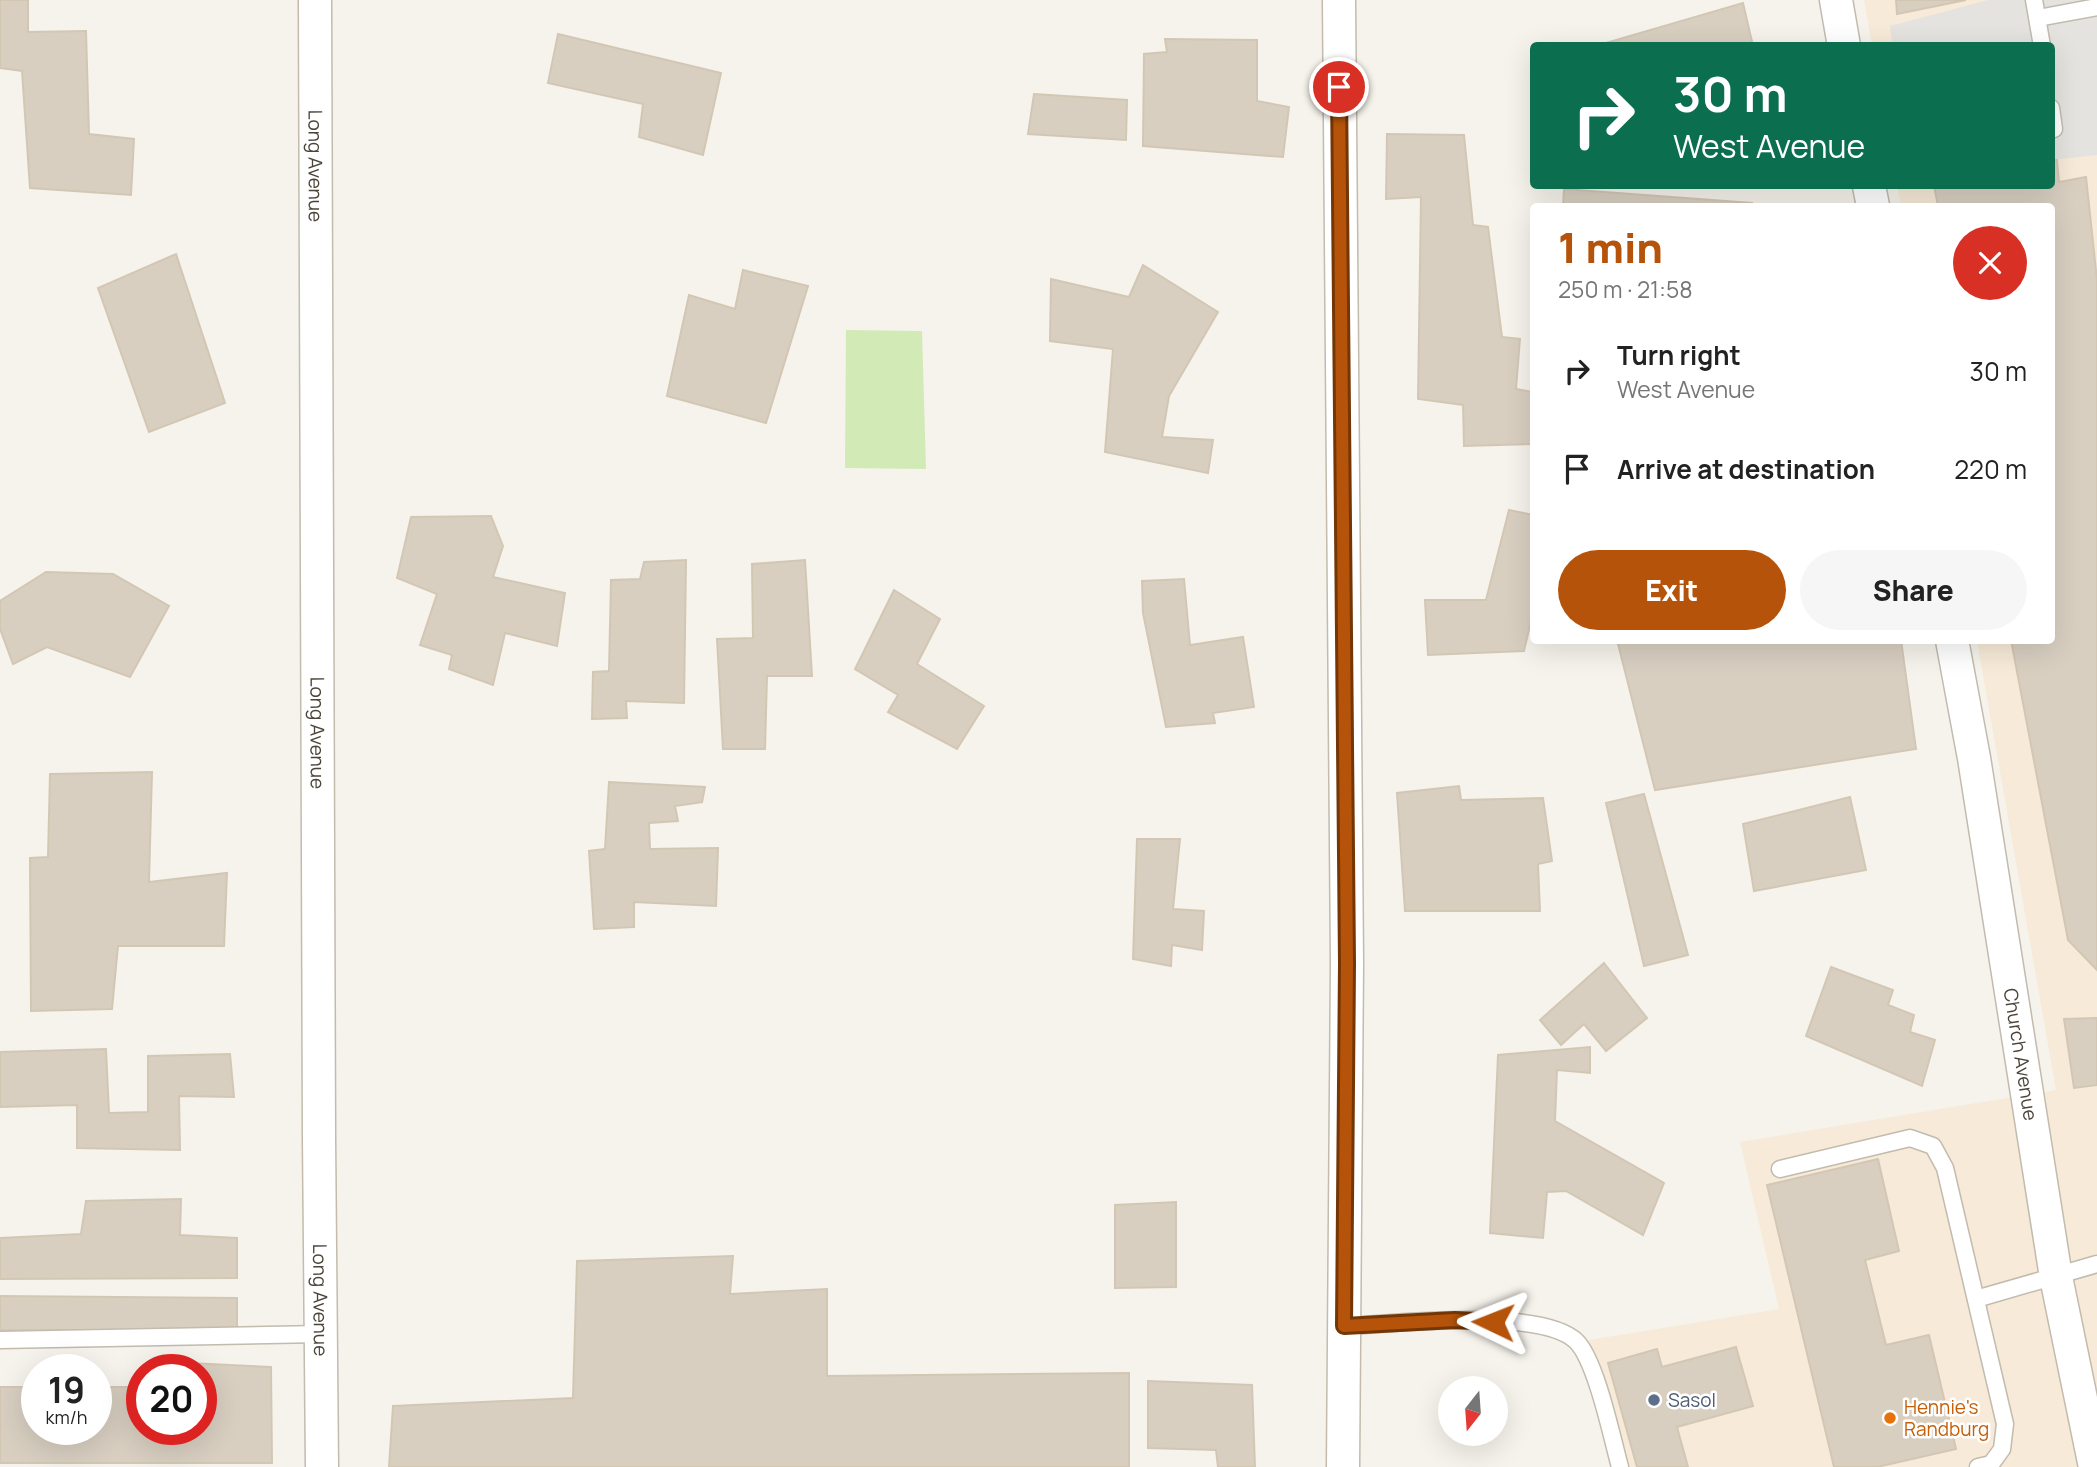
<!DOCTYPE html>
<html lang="en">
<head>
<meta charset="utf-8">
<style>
  :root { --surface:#fff; --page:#f6f6f6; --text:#222; --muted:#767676; --accent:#b45309 }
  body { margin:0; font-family:Manrope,sans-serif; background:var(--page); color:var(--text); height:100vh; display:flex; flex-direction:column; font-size:26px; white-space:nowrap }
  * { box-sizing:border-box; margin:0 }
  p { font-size:23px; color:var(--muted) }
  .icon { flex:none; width:38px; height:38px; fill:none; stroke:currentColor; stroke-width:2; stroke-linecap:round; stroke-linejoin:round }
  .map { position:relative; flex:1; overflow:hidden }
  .details { position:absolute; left:1530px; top:203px; width:525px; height:441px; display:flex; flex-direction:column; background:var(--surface); border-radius:7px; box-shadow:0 7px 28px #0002 }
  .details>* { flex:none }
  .top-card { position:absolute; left:1530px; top:42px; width:525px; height:147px; border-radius:7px; box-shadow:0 7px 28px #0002; background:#0b6e4f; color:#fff; overflow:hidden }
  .needle { width:46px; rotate:197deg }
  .controls { position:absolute; left:1438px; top:1376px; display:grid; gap:14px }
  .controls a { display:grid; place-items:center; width:70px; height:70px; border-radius:50%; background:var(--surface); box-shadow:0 7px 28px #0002; font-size:35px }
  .speed { position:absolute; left:21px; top:1354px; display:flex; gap:14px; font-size:35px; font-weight:700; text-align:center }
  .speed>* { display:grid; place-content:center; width:91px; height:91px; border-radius:50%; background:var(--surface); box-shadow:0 7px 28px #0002; line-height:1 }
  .speed small { font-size:18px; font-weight:400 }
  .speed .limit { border:10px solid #d22; background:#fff; color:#111 }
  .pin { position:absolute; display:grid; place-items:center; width:60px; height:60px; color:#fff; margin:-30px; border:4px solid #fff; border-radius:50%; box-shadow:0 2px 7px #0007 }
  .me { position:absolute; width:77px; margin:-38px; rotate:272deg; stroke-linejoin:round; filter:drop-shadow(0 0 5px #0008) }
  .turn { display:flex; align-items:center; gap:24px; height:147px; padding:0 28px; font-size:32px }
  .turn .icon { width:91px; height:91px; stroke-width:2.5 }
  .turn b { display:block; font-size:49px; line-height:60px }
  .round { display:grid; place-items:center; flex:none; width:74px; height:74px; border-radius:37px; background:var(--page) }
  .head { display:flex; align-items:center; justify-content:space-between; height:119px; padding:0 28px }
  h1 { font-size:42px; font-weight:800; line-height:52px; color:var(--accent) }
  .cta { display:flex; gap:14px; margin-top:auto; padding:14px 28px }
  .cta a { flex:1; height:80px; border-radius:42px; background:var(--accent); color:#fff; font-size:28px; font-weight:800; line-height:80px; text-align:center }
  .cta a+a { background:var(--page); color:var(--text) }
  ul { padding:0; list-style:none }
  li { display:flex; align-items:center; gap:21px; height:98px; padding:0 28px }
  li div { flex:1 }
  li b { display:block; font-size:26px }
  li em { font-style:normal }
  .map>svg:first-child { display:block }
  .commercial { fill:#f7ead8 }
  .green { fill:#d2eab5 }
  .parking { fill:#e5e3e0 }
  .building { fill:#d8cfc1; stroke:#d3c7b4; stroke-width:2 }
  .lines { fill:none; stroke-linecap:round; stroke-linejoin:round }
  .service-casing { stroke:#c2bbae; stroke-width:19 }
  .minor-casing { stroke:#c2bbae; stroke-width:35 }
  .service { stroke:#fff; stroke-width:16 }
  .minor { stroke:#fff; stroke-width:32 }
  .route-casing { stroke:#753606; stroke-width:18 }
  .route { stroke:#b45309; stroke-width:12 }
  .service-dot { fill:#5c6f8a; stroke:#fff; stroke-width:2.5 }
  .food-dot { fill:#e8710a; stroke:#fff; stroke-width:2.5 }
  .labels { text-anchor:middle; stroke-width:5; stroke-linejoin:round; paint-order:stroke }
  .street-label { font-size:19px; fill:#4b4439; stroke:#fff }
  .service-label { font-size:19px; fill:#4e5e75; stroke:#fff; text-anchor:start }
  .food-label { font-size:19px; fill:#c56008; stroke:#fff; text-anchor:start }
</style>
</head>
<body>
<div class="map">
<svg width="2097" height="1467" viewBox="0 0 2097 1467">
  <rect width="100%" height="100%" fill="#f6f3ec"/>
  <path class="commercial" d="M1864,0H2097V1467H1618L1589,1340L1779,1309L1740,1142L2056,1090L1977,641L2051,640V206H1901L1897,186H2051V46L1872,45Z"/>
  <path class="green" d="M846,330L922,331L926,469L845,468Z"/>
  <path class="parking" d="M1988,0H2097V155L2051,160V46L1892,45L1890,26Z"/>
  <g class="building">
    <path d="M0,0H28V32L86,31L89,134L134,139L131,195L30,188L22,71L0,68Z"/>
    <path d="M1896,0H1966L1897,14Z"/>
    <path d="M1743,3L1753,46H1599V45Z"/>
    <path d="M558,34L721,73L703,155L639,137L643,104L548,83Z"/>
    <path d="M1165,39L1257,40V101L1289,107L1283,157L1143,146L1144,54L1167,52Z"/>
    <path d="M1034,94L1127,100L1126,140L1028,134Z"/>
    <path d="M1387,134L1464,135L1473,225L1488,227L1502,337L1520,339L1516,389L1533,392V444L1464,446L1463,405L1418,399L1421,197L1386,199Z"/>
    <path d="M2057,160L2059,182L2086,177L2097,280V970L2068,940L2011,640H2051V206H1938L1934,186H2051V161Z"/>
    <path d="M1564,189L1752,203V206H1563Z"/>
    <path d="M176,254L225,403L149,432L98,288Z"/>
    <path d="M1143,265L1218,312L1169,396L1162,437L1213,440L1208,473L1105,452L1113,349L1050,341L1051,279L1129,297Z"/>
    <path d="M743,270L808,286L766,423L667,396L689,295L735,309Z"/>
    <path d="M1509,510L1533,515V612L1524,651L1428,655L1425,600H1486Z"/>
    <path d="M491,516L503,546L493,577L565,593L557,646L505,633L493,685L449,669L452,655L420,645L437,594L397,578L411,517Z"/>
    <path d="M686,560L684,703L626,701L627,718L592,719L593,672L609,671L611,580L640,579L644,562Z"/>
    <path d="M805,560L812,676H767L765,749H723L717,639L753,638L752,564Z"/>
    <path d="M46,572L113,574L169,606L130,677L47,647L13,664L0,629V601Z"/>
    <path d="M1184,579L1190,645L1243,637L1254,707L1213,713L1215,723L1166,727L1143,613L1142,581Z"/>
    <path d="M894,590L940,619L917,664L984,706L957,749L888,712L898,695L855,669Z"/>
    <path d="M1617,640H1901L1916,749L1655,790Z"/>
    <path d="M152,772L149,882L227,873L224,946H118L112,1009L31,1011L30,858L48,857L50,774Z"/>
    <path d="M609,782L705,787L702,802L675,806L678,821L649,823L650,849L718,848L716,906L634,902V927L594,929L589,851L605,849Z"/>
    <path d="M1459,786L1461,800L1543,798L1552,861L1538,864L1540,911H1405L1397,793Z"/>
    <path d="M1644,794L1688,955L1644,966L1606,803Z"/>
    <path d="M1850,797L1866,870L1754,891L1743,824Z"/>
    <path d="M1137,839H1180L1173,909L1204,911L1202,950L1172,945L1171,966L1133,959Z"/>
    <path d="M1604,963L1647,1018L1606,1051L1584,1024L1561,1045L1540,1020Z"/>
    <path d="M1831,967L1893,990L1888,1005L1914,1015L1910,1032L1935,1040L1922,1086L1806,1036Z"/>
    <path d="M2097,1018V1085L2074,1088L2064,1019Z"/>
    <path d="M1590,1047V1073L1557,1070L1555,1121L1664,1183L1643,1235L1566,1191L1547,1192L1543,1238L1490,1233L1498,1055Z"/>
    <path d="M106,1049L109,1113L148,1112V1056L230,1054L234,1097L179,1096L180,1150L77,1148V1105L0,1107V1052Z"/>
    <path d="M1878,1159L1899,1251L1865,1260L1886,1345L1929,1335L1956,1449L1877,1467H1834L1767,1185Z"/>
    <path d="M181,1199L180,1235L237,1238V1278L0,1279V1238L81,1234L86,1201Z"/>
    <path d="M1176,1202V1287L1115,1288V1205Z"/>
    <path d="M733,1256L730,1294L827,1289V1376L1129,1373V1467H389L393,1406L573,1398L577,1261Z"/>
    <path d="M0,1296L237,1298V1330H0Z"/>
    <path d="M1736,1347L1753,1406L1677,1427L1688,1467H1637L1608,1363L1657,1349L1662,1367Z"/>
    <path d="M188,1363L271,1367L272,1463H0V1387H37V1430H96V1387H142V1430H201V1370H186Z"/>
    <path d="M1148,1381L1252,1385L1255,1467H1218L1216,1450L1148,1448Z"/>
  </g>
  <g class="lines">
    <defs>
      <g id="service">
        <path d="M2034,0L2042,46"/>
        <path d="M2038,18L2097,7"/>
        <path d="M2051,108L2054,129"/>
        <path d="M1780,1169L1910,1138L1933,1146L1945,1168L2005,1424L2002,1449L1991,1464L1978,1467"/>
        <path d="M1976,1299L2097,1264"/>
        <path d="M1344,1326C1393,1324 1541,1307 1576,1341C1596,1360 1612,1438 1620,1467"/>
        <path d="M0,1340L321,1334"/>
      </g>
      <g id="minor">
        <path id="s1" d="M315,0L319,1137L322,1467"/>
        <path d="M1339,0L1347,963L1343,1467"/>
        <path d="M1836,0L1844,46"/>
        <path d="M1869,186L1873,206"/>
        <path id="s2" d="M1952,640L1974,758L2056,1277L2095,1467"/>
      </g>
    </defs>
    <use href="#service" class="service-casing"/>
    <use href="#minor" class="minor-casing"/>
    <use href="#service" class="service"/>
    <use href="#minor" class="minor"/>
  </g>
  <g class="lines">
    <defs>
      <path id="route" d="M1339,87L1347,963L1344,1326L1455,1320L1493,1322"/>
    </defs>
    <use href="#route" class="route-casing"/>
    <use href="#route" class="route"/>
  </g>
  <circle class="service-dot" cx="1654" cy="1400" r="7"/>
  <circle class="food-dot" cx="1890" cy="1418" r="7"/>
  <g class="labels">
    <g class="street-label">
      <text dy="7" stroke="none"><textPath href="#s1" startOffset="166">Long Avenue</textPath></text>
      <text dy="7" stroke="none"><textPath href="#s1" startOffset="733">Long Avenue</textPath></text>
      <text dy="7" stroke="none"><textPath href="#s2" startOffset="420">Church Avenue</textPath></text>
      <text dy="7" stroke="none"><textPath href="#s1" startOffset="1300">Long Avenue</textPath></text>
    </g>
    <g class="service-label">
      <text x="1668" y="1407">Sasol</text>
    </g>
    <g class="food-label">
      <text x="1904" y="1414">Hennie's<tspan x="1904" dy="22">Randburg</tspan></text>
    </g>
  </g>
</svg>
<div class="controls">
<a><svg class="needle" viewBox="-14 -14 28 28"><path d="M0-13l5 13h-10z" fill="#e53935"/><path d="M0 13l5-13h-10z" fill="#767676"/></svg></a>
</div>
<div class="speed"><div>19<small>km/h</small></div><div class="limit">20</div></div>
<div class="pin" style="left:1339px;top:87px;background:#d93025"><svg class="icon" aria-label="arrive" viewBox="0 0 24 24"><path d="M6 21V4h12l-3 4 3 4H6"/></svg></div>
<svg class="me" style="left:1493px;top:1322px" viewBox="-20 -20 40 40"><path d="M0-17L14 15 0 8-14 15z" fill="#b45309" stroke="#fff" stroke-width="4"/></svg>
<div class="top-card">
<div class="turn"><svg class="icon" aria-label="right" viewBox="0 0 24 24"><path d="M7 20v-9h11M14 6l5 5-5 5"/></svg><div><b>30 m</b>West Avenue</div></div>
</div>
<section class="details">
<div class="head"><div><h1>1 min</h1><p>250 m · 21:58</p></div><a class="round" style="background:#d93025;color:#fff"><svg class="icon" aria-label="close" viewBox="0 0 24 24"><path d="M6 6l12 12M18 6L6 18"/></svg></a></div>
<ul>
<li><svg class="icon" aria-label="right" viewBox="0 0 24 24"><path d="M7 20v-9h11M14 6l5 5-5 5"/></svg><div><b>Turn right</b><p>West Avenue</p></div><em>30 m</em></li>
<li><svg class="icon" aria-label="arrive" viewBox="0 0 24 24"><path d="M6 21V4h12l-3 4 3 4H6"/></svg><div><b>Arrive at destination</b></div><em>220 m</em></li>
</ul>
<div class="cta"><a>Exit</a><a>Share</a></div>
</section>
</div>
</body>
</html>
